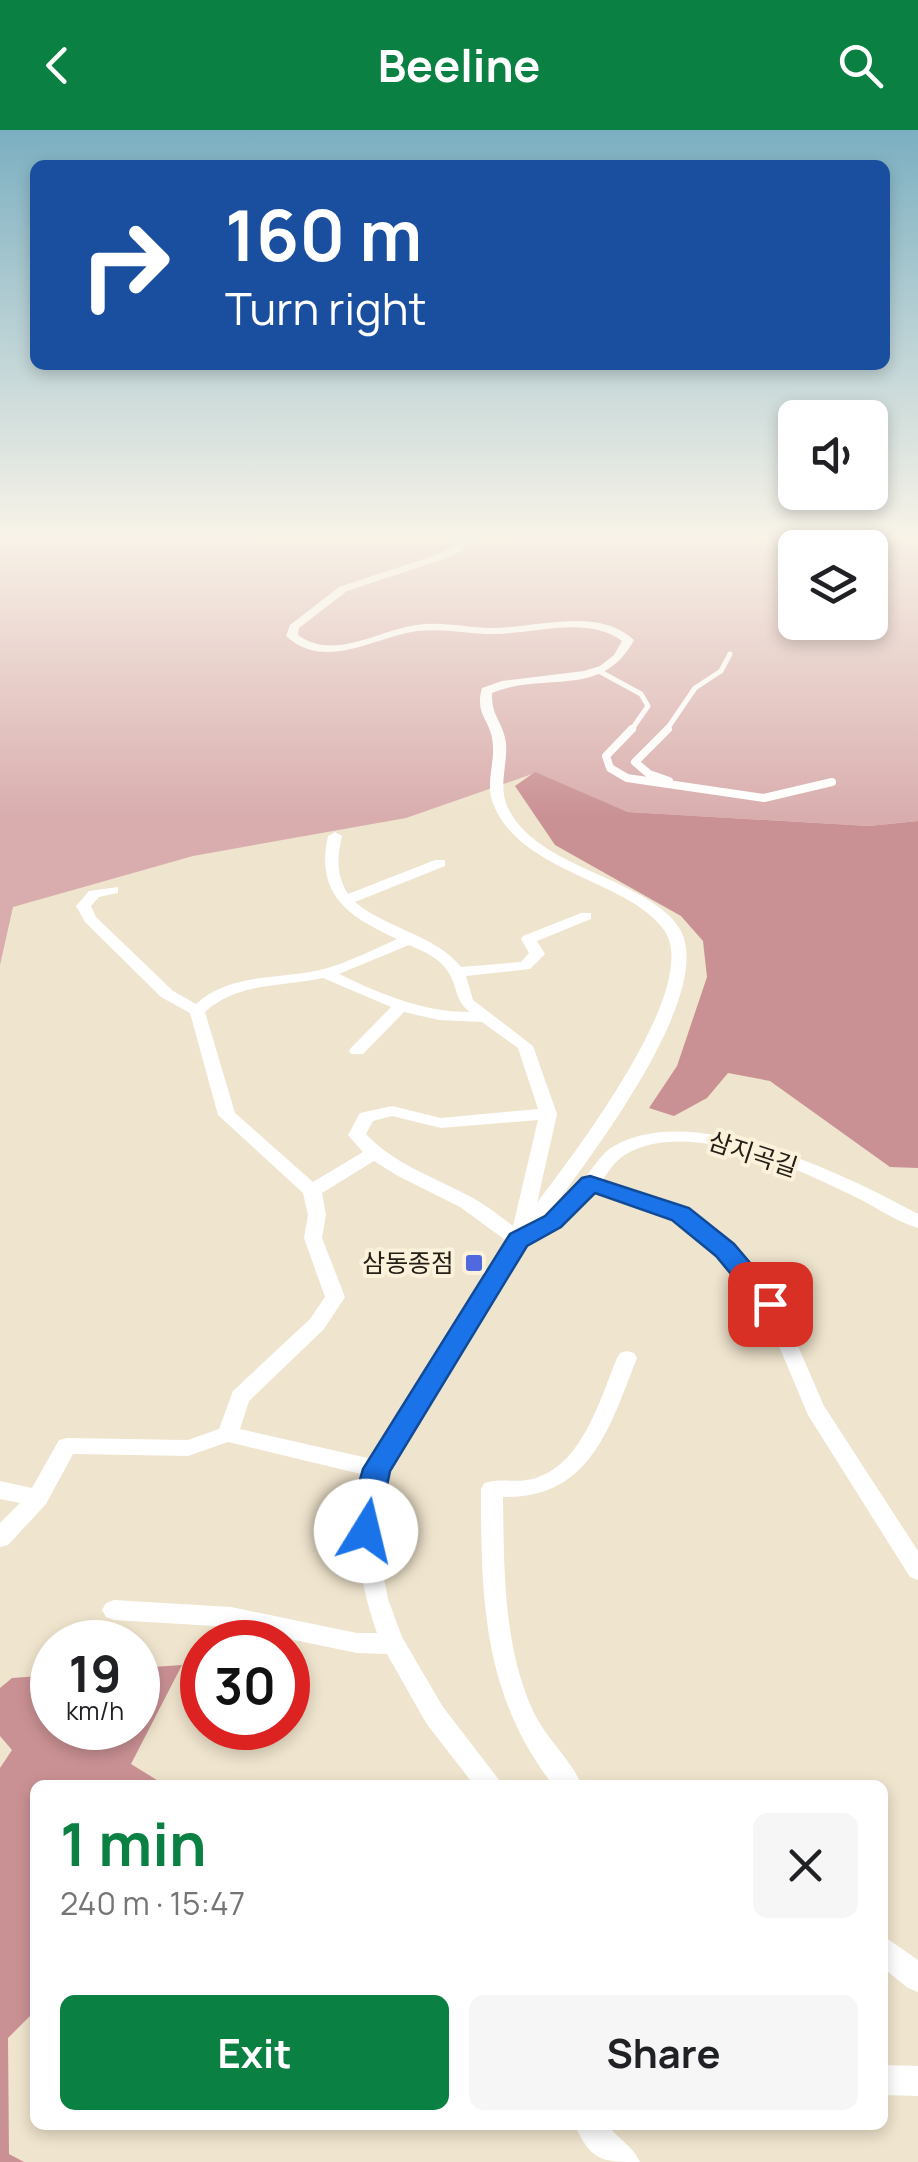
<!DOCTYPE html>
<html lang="en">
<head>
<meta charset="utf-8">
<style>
  :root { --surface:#fff; --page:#f6f6f6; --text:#202124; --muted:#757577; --accent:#0b8043 }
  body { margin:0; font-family:Manrope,"Noto Sans KR",sans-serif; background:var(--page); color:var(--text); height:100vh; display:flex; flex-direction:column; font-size:38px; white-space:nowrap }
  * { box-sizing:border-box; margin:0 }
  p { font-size:32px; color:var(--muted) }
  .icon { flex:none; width:55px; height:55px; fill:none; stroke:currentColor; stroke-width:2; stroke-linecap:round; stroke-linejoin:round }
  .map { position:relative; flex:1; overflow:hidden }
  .side { position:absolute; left:30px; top:1650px; width:858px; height:350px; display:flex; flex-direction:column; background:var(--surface); border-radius:15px; box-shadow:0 5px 15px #0003 }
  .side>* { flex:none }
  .top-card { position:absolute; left:30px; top:30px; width:860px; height:210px; border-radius:15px; box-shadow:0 5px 15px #0003; background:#1a4fa0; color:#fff; overflow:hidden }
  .fabs { position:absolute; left:778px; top:270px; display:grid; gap:20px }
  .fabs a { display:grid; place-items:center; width:110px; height:110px; border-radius:15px; background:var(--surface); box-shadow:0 5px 15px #0003; font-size:50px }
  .speed { position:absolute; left:30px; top:1490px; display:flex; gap:20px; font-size:50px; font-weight:700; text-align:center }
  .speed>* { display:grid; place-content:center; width:130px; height:130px; border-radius:50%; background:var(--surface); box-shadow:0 5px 15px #0003; line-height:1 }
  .speed small { font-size:25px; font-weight:400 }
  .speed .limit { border:15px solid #d22; background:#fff; color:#111 }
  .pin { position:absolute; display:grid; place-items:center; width:85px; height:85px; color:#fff; margin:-42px; border-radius:20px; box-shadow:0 5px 15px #0006 }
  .me { position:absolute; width:110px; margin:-55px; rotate:9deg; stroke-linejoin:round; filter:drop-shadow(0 0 8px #0008) }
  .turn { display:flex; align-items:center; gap:35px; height:210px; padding:0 30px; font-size:45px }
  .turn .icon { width:130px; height:130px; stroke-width:2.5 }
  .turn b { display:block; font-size:70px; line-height:85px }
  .round { display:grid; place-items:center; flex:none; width:105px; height:105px; border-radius:15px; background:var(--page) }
  .head { display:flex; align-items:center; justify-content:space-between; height:170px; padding:0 30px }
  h1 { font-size:60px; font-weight:700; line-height:75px; color:var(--accent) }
  .action { display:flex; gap:20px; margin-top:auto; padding:20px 30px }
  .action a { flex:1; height:115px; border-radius:15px; background:var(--accent); color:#fff; font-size:40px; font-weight:700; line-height:115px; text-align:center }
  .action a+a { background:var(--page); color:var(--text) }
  header { display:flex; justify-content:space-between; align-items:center; height:130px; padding:0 30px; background:var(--accent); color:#fff; font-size:45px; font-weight:700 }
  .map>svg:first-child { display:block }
  .green { fill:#d9adae; fill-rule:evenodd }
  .forest { fill:#ca9194 }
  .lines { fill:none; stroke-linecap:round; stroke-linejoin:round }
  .lane-far1 { stroke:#fff; stroke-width:5 }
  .lane { stroke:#fff; stroke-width:8 }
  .street { fill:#fff; fill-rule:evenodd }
  .route { fill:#1a73e8; stroke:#114b97; stroke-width:2.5 }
  .poi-dot { fill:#5169de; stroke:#fcf1da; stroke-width:4 }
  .labels { text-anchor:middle; stroke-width:8; stroke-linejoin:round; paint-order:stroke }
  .street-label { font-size:25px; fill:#242017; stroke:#fcf1da }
  .poi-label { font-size:25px; fill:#242017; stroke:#fcf1da; text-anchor:end }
</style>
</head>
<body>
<header><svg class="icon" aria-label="back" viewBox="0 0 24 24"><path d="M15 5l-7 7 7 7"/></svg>Beeline<svg class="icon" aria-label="search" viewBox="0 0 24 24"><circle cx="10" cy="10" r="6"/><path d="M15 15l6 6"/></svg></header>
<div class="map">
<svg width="918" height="2032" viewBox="0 0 918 2032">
  <rect width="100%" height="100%" fill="#efe4cd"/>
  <path class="green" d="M0,402H918V691L869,696L628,682L535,643L406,688L193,726L13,777L0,835ZM795,418H870V492H795Z"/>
  <g class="forest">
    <path d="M535,642L628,682L869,696L918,691V1038L890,1037L770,951L728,943L707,968L674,986L649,978L677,936L707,847L703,811L681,786L555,715L515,656Z"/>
    <path d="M182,1535L131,1634L165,1655H35V1881L8,1908L9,2024L24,2032H0V1638L12,1620L0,1606V1558L12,1548L52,1545V1598H138V1538Z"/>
  </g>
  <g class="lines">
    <g class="lane-far1">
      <path d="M597,540L641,564L648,576L630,602"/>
      <path d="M665,602L695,558L721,541L730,524"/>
    </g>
    <g class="lane">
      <path d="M632,599L606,626L610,638L627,648L764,668L832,652"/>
      <path d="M668,599L635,632L649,644L669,651"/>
    </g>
    <g class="street">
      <path d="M463,402H473L463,420L447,428L347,461L299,498L298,505C334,531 377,501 416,495C441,491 467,498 492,498C537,498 597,476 634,510C602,570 544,541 492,563C491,587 503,591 506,613C508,636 497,657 509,680C530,720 583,736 621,755C641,765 670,780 681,801C714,867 590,1027 550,1082C562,1072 573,1062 583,1050C593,1039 601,1023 614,1016C693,970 846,1045 918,1084V1098C894,1091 872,1074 849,1064C792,1036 688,990 628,1023C616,1029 609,1041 602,1051L687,1080L732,1115L777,1168L824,1276L918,1421V1450L910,1447L808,1285L762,1176L718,1125L675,1088L594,1061L564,1089L526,1115L388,1340L380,1384V1428L388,1469L402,1507L443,1577L503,1655H474L426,1593L387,1524L357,1523L231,1497L114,1490L106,1487L102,1480L106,1473L114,1470L231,1477L357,1503H377C357,1446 354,1404 365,1345L228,1312L188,1326L73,1324L46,1374L8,1415L0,1417V1393L20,1373L0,1369V1351L32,1358L59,1310L67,1308L188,1310L219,1299L233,1261L310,1189L325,1167L304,1108L308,1085L303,1063L218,985L190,883L161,867L85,792L76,776L89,761L118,757V763L99,767L91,776L96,787L173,861L196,874C231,842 281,850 324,839C349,832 373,820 397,809C348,786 315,765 328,706L335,702L342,706C337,728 336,745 348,764L435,730H445V736L355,772C387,799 436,805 461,837L521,832L529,823L521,809L523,806L581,783H591V789L537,811L545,824L530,839L466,846L473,870L533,916L557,984L537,1073C572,1026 704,856 664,800C647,776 613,762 588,750C552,733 510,714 494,676C485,655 494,637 493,616C492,590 474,586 482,558L502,551L584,541L600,536L614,525L622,511C587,485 534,504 494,504C469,504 443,498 417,501C374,507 325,542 286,506L290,495L339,457L439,424L455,416ZM409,815C425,822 442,829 450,845C458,860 456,872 470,882C422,882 381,864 339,844ZM323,848L391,877L351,918L349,921L351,924H363L404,882L439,890L482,892L518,918L538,979L441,988L392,976L360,983L348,1005L363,1022L313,1052L235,983L205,882C238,852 282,857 323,848ZM392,986L441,998L538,990L513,1096C498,1085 484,1073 467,1065C432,1046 394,1034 366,1004L373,991ZM374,1031L398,1046L460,1077L508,1112L372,1329L240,1299L249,1271L324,1199L345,1167L322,1108L326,1085L322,1063Z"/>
      <path d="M627,1221L634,1223L637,1228C610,1296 591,1369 503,1367C504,1439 503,1517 534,1583C547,1609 570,1629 582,1655H553C483,1565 481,1469 481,1359L484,1353C500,1348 516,1353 532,1349C582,1337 600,1269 617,1228L620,1223Z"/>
      <path d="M882,1805L918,1830V1862L908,1858L882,1837Z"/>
      <path d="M882,1935L918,1936V1966L882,1965Z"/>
      <path d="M575,1995H608C618,2009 633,2016 640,2032C603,2032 591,2032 575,1995Z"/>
    </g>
  </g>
  <linearGradient id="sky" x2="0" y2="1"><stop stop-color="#7bafc1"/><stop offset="0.59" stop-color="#f8f3e8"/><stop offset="1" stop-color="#f8f3e8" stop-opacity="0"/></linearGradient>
  <rect width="918" height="687" fill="url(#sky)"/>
  <path class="route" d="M590,1046L689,1078L734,1114L779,1167L782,1174L779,1180H761L716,1126L672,1090L595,1063L561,1097L527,1116L390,1341L376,1409H355L352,1378L363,1339L510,1104L545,1086L582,1048Z"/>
  <rect class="poi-dot" x="464" y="1123" width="20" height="20" rx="5"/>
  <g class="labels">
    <g class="street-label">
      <text transform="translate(753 1024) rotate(18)" y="9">삼지곡길</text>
    </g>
    <g class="poi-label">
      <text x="454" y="1142">삼동종점</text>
    </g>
  </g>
</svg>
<div class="fabs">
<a><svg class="icon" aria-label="sound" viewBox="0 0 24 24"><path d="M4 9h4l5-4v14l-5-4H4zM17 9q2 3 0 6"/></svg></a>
<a><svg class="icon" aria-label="layers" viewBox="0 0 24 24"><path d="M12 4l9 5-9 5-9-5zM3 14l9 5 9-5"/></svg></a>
</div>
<div class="speed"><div>19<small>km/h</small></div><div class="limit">30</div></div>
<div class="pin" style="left:770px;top:1174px;background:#d93025"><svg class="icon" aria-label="arrive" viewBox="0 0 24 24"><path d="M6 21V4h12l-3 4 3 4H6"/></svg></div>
<svg class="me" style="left:366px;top:1401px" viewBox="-20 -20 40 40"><circle r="19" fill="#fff"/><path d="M0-13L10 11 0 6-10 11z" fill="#1a73e8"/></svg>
<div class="top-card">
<div class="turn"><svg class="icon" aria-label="right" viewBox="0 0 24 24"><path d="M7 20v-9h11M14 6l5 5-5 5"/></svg><div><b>160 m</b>Turn right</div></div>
</div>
<section class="side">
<div class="head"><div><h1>1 min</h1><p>240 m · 15:47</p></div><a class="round"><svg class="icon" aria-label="close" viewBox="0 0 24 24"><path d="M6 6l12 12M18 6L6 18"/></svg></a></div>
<div class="action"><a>Exit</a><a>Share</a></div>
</section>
</div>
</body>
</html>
